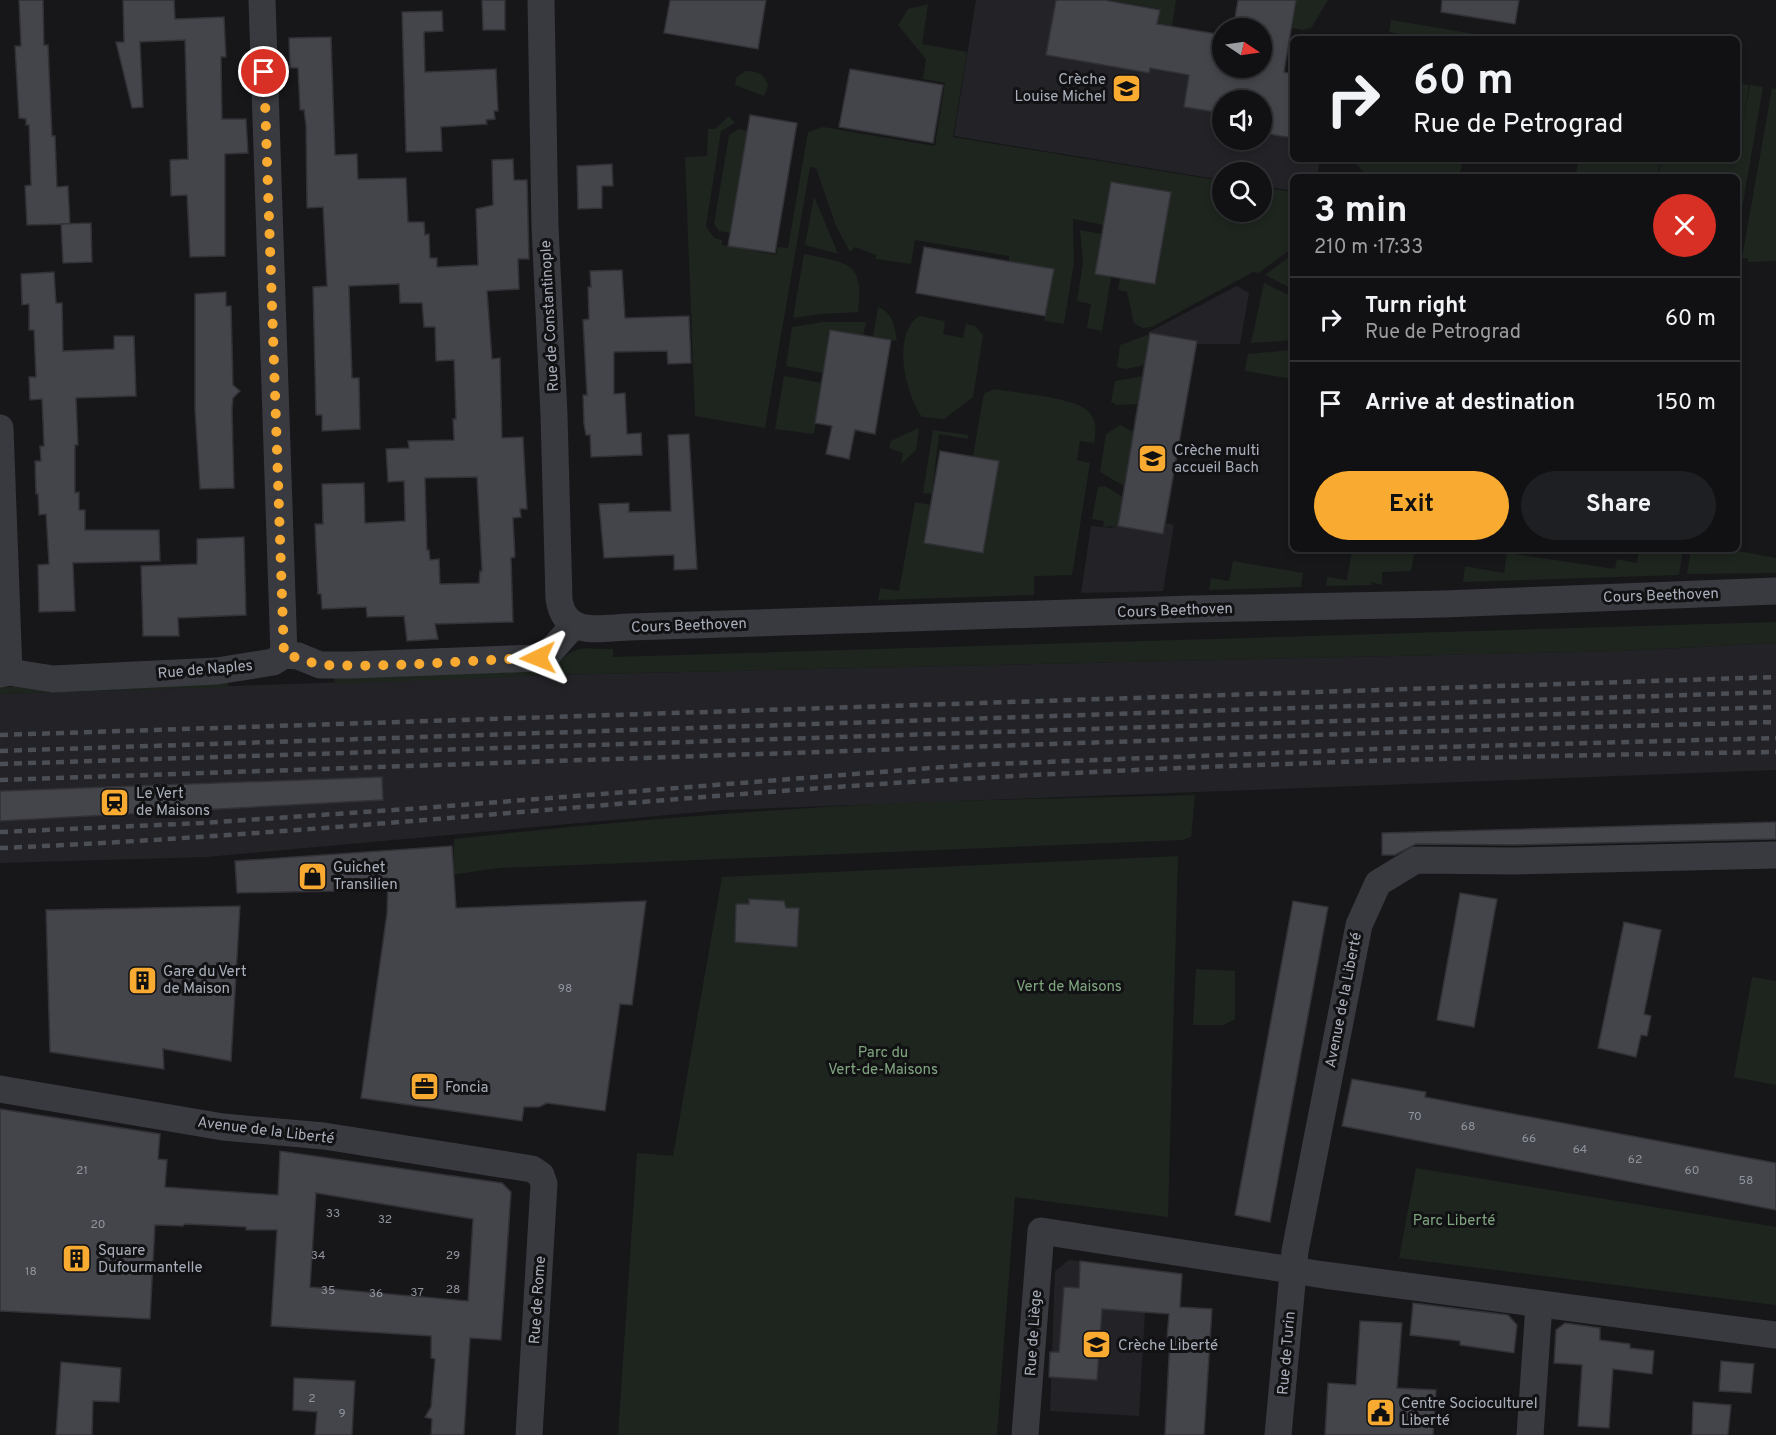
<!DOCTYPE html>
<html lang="en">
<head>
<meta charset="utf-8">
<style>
  :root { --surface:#111114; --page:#1e1f22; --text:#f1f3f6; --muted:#9c9da0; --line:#303134; --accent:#f9aa30 }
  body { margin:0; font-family:Overpass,sans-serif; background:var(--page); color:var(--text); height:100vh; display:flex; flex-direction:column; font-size:22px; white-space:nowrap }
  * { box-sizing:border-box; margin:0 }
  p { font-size:20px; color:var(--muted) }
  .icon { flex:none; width:33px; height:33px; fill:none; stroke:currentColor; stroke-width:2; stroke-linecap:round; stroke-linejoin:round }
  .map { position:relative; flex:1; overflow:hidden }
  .panel { position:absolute; left:1290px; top:174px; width:450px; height:378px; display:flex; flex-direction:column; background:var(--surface); border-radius:9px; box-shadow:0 3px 9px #0003,0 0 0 2px var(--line) }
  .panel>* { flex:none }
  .banner { position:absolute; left:1290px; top:36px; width:450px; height:126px; border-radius:9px; box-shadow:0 3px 9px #0003,0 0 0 2px var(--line); background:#111114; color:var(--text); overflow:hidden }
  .needle { width:39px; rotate:103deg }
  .fabs { position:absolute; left:1212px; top:18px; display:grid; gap:12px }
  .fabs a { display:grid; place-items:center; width:60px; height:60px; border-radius:50%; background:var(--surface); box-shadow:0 3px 9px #0003,0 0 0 2px var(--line); font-size:30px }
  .pin { position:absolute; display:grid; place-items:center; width:51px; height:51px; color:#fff; margin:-26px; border:3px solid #fff; border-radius:50%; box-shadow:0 2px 6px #0007 }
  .me { position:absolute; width:66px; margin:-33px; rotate:268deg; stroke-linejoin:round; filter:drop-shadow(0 0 4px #0008) }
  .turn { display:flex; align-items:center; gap:21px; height:126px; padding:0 24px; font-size:27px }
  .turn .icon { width:78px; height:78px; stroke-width:2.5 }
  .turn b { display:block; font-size:42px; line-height:51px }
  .round { display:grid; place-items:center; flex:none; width:63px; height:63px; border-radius:32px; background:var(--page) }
  .summary { display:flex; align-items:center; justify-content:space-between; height:102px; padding:0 24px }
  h1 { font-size:36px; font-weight:700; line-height:45px }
  .button { display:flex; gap:12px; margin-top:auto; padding:12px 24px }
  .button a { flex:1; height:69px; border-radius:36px; background:var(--accent); color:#111; font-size:24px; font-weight:700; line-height:69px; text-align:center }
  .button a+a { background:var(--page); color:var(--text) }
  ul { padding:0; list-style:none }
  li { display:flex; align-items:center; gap:18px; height:84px; padding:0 24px; border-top:2px solid var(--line) }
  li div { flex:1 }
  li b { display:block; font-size:22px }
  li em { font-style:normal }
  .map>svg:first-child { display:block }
  .built { fill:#232327; fill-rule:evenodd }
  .green { fill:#1d251e }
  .building { fill:#43454a; stroke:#313136; stroke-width:1.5; fill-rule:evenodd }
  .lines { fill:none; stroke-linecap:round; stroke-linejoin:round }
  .minor { stroke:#383a3f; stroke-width:27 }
  .rail { stroke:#4b4e54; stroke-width:4.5; stroke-dasharray:8 6; stroke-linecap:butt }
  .route { stroke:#f9aa30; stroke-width:10; stroke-dasharray:0 18 }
  .labels { text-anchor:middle; stroke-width:6; stroke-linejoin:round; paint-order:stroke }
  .number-label { font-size:12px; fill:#90949e }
  .poi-label { font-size:15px; fill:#a9afba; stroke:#121215; text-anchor:start }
  .street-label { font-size:15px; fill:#a9afba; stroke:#121215 }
  .park-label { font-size:15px; fill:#7fa57f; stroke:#121215 }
</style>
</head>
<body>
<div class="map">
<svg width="1776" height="1435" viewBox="0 0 1776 1435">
  <rect width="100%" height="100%" fill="#17171a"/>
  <g class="built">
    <path d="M976,0H1097L1156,26L1222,36V68H1262V28H1234L1239,0H1295L1262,70L1293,76V159H1320L1317,177H1293V191L1262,186V172H1222V180L954,136ZM1222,100H1262V140H1222Z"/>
    <path d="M1237,286L1249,293L1240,344H1196L1166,523L1174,525L1163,591L1081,593L1091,526L1111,528L1117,526L1149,332Z"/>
    <path d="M1776,643V770L723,810L207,857L0,863V694L551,675L1620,651Z"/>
    <path d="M1069,1260L1170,1272L1167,1313L1145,1311L1139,1416L1050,1411L1055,1271Z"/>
  </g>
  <g class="green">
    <path d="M1109,0H1176L1172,26L1158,23L1160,9Z"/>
    <path d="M1296,0H1328L1311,28L1303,30L1292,28Z"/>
    <path d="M928,4L922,44L967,52L953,137L1222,181V212H1262V187L1293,192V248L1258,273L1253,272L1152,327L1142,328L1134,323L1127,292L1118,290L1120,278L1156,284L1171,192L1111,182L1104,225L1073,219L1074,262L1064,324L1044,321L1054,270L1009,262V256L915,240L911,264L876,259V255L855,247L850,252L836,226L816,168L810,167L765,428L695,416L685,157L707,156L708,129H715L729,116L735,123L721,131L706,226L714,238L722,240V245L776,255L778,247L788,248L808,132L823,127L935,146L945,83L923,79L926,59L898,25L908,9Z"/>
    <path d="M1391,20L1492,37L1496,39H1425L1389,32Z"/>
    <path d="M745,71C757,71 765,74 768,86L764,96L735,85L736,78Z"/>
    <path d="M1737,83L1749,85L1741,135L1750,85L1763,87L1737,237V177H1658L1661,159H1737Z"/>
    <path d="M1772,88L1776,89V261L1748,262V259L1742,258Z"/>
    <path d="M739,129L748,131L730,233L719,231L714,224L729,135Z"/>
    <path d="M1351,159H1461L1462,167L1457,177H1369Z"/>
    <path d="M1579,159H1647L1660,162L1657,177H1575Z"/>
    <path d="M814,196L838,254L805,245Z"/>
    <path d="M1080,230L1102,234L1095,274L1111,277L1102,331L1087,328L1091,304L1077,301L1083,263Z"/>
    <path d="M804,254C847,263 865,261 858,312L821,314L793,318Z"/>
    <path d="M1293,254V289L1265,275Z"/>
    <path d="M1264,283L1293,297V340L1251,343Z"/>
    <path d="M878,307C894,314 894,325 897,341L873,337Z"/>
    <path d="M919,316L945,321L943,334L963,338L966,324L975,326L983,335L973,397L944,419L922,417C906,394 891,336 919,316Z"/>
    <path d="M823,322H866L863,336L830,330L823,373L786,366L792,327Z"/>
    <path d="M1150,334L1145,365L1126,369L1117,367L1120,345Z"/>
    <path d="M1293,350V379L1245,371L1248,354Z"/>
    <path d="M784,376L822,383L814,434L775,429Z"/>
    <path d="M1143,376L1138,404L1117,405L1111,402L1115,381Z"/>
    <path d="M994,389C1015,393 1077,397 1089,412C1097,421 1096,432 1094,443L1080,441L1077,460L1090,463L1072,575L1034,576V595L878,600L880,588L899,591L915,502L931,505L924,543L983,553L999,461L973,456L983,398L985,393Z"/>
    <path d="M1120,425L1134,432L1124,486L1100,472L1106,434Z"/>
    <path d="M916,429H919L916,450L901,464L903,453L889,448L891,441Z"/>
    <path d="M933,430L968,435V439L939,434L932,494L923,493Z"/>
    <path d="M1105,486L1123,497L1118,526L1103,527L1104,521L1092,519L1098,487Z"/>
    <path d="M1352,549H1415L1411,571L1382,572V585L1372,582L1371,585L1326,586L1327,577L1347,580Z"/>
    <path d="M1639,549H1683L1679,575L1463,582L1465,566L1504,573L1507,553L1615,569L1617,559L1637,563Z"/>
    <path d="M1691,549H1727L1776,558V573L1687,574Z"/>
    <path d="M1233,561L1303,573L1301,587L1209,590L1211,578L1229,581Z"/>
    <path d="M1776,622V643L1620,651L551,675L335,684L334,677L557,663C582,642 583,650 613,649V657Z"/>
    <path d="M228,680V687L0,694V687Z"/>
    <path d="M1195,795L1191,837L1182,840L500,868C477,870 455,876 432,876V870L454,869V839C600,823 747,811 894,803C994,799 1095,798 1195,795Z"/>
    <path d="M1178,856L1168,1217L1015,1197L997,1435H618L637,1153L673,1156L722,877Z"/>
    <path d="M1196,969L1235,971V1019L1224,1025H1193Z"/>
    <path d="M1752,977L1776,981V1085L1734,1077Z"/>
    <path d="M1416,1168L1776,1227V1305L1399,1258Z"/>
  </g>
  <g class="building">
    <path d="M19,0H43L44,45H48L52,136H55L57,187L68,186L70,224L27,225L25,186L31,185L29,125H26V119L19,118L15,46H21Z"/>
    <path d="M123,0H174L175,19L224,17L226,57H221L222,119H246L248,153L225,154V256L190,257L187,195L171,196L170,160L188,159L185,40L140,42L143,107L132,108L116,42H124Z"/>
    <path d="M482,0H505V30H483Z"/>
    <path d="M670,0H766L758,49L664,33Z"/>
    <path d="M1056,0H1104L1160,10L1157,24L1222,35V68H1262V28H1233L1238,0H1296L1284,72L1293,74V138L1262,133V100H1222V113L1184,107L1189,75L1150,68L1149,73L1046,55Z"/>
    <path d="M1442,0H1519L1515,24L1441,12Z"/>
    <path d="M442,11L443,31L424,32L425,72L496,69L498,111H494L495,119L486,120L487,124L441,127L442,151L406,152L402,12Z"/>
    <path d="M331,37L335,155L357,154L358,179L406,178L408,222H424L425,235L429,234L430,258H437V267L478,265L476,209L493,205L492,160L513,159L514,180H527L529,259H518L519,289L487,291L492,359L500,358L502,438L523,437L527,509H520L521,517L513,518L515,557L511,558L513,622L435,624L438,639L407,641L404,616L367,617L366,607L322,609L321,594H318L315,524H323L322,484L364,483L365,523L405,521L404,481L388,482L386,449L409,448L408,441L454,440L453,419H456L454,360L436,361L435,327H424L422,303H400L399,284L349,286L352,378H359L360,429L322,431V415H316L313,287L327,286L323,207L307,208L306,125L304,110H300L298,68H290L289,38ZM477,477L482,571H480L479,583L440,584L439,559L430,560L429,550H427L425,478Z"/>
    <path d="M850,69L943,85L933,143L839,127Z"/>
    <path d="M750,115L797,123L775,253L728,246Z"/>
    <path d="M612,164L613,186H602V208L578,209L577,166Z"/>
    <path d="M1111,182L1171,192L1155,284L1095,274Z"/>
    <path d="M91,223L92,262L63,263L61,224Z"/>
    <path d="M924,247L1054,269L1045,316L916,293Z"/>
    <path d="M622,270L625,318L689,316L691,363L668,364L667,351L614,352V394L625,393L627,434L641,433L642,455L591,457L590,435H586L584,424L583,395H587L583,320L589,319L588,287H591L590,271Z"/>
    <path d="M54,272L56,303H62L63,351L114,349V336H134L136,396L76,398L78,445H75V493L79,492V510H85V530H159L160,561L73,563L75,611L39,612L38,565L49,564L46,514L39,515L38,494H36L35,461H41L40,446H44L42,399L30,400L29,377H36L34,330H29V304L22,305L21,274Z"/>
    <path d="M226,292V306H231L233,385L240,391L233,398L232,409L234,488L200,489L195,410V294Z"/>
    <path d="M830,330L891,340L875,434L855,430L849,459L826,454L832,426L815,423Z"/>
    <path d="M1150,333L1197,341L1163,534L1118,526Z"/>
    <path d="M689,434L697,569L674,570V555L604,558L599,504L629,503V512L671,511L668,435Z"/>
    <path d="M940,451L999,461L983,553L924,543Z"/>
    <path d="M244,537L246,615L178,618L179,636H143L141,566L197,564V539Z"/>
    <path d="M382,777L383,800L0,821V791Z"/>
    <path d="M1776,822V839L1514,845L1416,844L1395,855H1382V833Z"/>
    <path d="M452,846L456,908L646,901L632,1005L620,1004L605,1111L547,1103L539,1107H524L522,1121L361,1098L387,913L388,878L335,880L336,891L237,893L235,861Z"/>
    <path d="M1460,893L1497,899L1474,1027L1437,1020Z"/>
    <path d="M749,899L784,901L786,908H799L797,947L735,942L736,904H749Z"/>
    <path d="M1293,901L1328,907L1270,1222L1235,1215Z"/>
    <path d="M240,906L231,1061L163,1049L164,1069L50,1052L46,910Z"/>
    <path d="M1624,922L1661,930L1644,1014L1651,1016L1647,1036L1641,1035L1636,1057L1598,1048Z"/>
    <path d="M1352,1079L1426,1092L1425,1097L1482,1108L1776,1163V1210L1342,1126Z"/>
    <path d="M0,1109L160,1134L158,1159L167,1160L165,1187L278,1195L280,1151L502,1183L511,1192L501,1340L470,1338L464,1435H431L432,1419L425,1417L431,1407L435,1359L431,1358V1336L271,1326L277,1230H246V1227L185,1224L183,1226L155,1225L150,1319L0,1311ZM316,1193L473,1219L468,1301L310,1287Z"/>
    <path d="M1080,1261L1182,1274L1180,1307L1212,1309L1204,1435H1165L1170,1337H1167L1169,1314L1102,1309L1097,1380L1049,1377L1050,1352H1059L1064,1287L1079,1288Z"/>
    <path d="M1413,1303L1508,1315L1517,1325L1514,1353L1460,1345V1341L1410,1335Z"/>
    <path d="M1360,1321L1402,1323L1397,1388L1436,1390L1433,1435H1325L1328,1383L1356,1385Z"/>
    <path d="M1565,1323L1600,1328V1340L1630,1344V1348L1654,1351L1652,1374L1613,1369L1609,1428L1578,1426L1582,1365L1554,1363L1556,1330Z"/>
    <path d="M1721,1361L1754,1364L1751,1393L1719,1391Z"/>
    <path d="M61,1362L121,1368L119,1402L93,1401L92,1435H56Z"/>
    <path d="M294,1378L355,1381L352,1435H315L317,1412L293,1410Z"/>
    <path d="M1693,1402L1731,1405L1728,1435H1692Z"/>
  </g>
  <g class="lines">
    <g class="minor">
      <path d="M262,0L284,655"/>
      <path d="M541,0L545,227L554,415L559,599C565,638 600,628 630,627L1192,609L1444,604L1776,591"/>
      <path d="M0,428L9,672"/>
      <path d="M0,674L9,672L53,679L217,671L273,662L284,655L298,656L320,665H352L538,658L549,653L574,625"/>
      <path d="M0,1089L223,1127L324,1136L532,1169L541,1175L544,1184L529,1435"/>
      <path d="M1025,1435L1041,1231L1324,1275L1776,1335"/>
      <path d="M1278,1435L1295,1251L1359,925L1378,883L1416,860L1514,861L1776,855"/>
      <path d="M1530,1435L1539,1305"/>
    </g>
    <g class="rail">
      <path d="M0,735L1776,677"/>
      <path d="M0,751L1776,692"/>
      <path d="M0,764L1776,707"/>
      <path d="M0,780L1402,732L1776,722"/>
      <path d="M0,832L202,823L423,808L969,765L1402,748L1776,738"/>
      <path d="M0,848C310,835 618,800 927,781C1210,764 1493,756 1776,752"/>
    </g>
  </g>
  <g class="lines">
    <path class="route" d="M264,72L284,655C298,656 310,664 324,665C395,668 467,660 538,658"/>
  </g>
  <defs>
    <symbol id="school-square" viewBox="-11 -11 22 22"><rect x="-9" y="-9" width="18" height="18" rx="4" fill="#f9aa30" stroke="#121215"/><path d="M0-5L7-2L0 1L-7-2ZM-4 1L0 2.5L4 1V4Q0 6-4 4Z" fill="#111"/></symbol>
    <symbol id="station-square" viewBox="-11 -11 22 22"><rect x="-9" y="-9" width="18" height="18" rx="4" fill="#f9aa30" stroke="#121215"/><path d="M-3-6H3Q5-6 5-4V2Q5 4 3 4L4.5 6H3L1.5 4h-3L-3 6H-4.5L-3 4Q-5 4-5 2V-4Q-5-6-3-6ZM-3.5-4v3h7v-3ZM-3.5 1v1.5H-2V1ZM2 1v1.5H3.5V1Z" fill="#111"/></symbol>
    <symbol id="shop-square" viewBox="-11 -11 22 22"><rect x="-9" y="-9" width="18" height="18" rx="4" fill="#f9aa30" stroke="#121215"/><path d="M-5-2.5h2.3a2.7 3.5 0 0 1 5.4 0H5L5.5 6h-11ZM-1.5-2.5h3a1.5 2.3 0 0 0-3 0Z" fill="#111"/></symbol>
    <symbol id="building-square" viewBox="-11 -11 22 22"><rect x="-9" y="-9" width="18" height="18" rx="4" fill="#f9aa30" stroke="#121215"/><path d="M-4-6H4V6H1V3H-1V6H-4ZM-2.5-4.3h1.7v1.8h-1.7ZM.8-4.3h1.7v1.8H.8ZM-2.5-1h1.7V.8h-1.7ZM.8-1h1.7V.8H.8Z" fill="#111"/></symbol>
    <symbol id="office-square" viewBox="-11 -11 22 22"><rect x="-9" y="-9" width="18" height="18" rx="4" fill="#f9aa30" stroke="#121215"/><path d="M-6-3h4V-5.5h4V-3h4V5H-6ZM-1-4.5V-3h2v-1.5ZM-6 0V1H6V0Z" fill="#111"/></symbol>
    <symbol id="civic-square" viewBox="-11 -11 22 22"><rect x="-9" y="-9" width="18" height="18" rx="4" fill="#f9aa30" stroke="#121215"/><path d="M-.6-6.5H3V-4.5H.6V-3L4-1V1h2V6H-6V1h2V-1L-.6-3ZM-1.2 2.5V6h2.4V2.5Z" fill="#111"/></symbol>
  </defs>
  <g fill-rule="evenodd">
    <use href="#school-square" x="1110" y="72" width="33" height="33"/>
    <use href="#school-square" x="1136" y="442" width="33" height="33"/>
    <use href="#station-square" x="98" y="786" width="33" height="33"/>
    <use href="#shop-square" x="296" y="860" width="33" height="33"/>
    <use href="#building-square" x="126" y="964" width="33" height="33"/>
    <use href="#office-square" x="408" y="1070" width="33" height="33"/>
    <use href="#building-square" x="60" y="1242" width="33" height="33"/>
    <use href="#school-square" x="1080" y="1328" width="33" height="33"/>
    <use href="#civic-square" x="1364" y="1396" width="33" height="33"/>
  </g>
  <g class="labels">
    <g class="number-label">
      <text x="565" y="992">98</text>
      <text x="1415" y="1120">70</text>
      <text x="1468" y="1130">68</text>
      <text x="1529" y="1142">66</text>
      <text x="1580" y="1153">64</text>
      <text x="1635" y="1163">62</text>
      <text x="82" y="1174">21</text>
      <text x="1692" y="1174">60</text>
      <text x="1746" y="1184">58</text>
      <text x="333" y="1217">33</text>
      <text x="385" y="1223">32</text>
      <text x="98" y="1228">20</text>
      <text x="318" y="1259">34</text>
      <text x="453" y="1259">29</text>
      <text x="31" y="1275">18</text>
      <text x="453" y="1293">28</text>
      <text x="328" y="1294">35</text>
      <text x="417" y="1296">37</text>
      <text x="376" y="1297">36</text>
      <text x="312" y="1402">2</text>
      <text x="342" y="1417">9</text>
    </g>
    <g class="poi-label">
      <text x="1106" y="84" text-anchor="end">Crèche<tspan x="1106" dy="17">Louise Michel</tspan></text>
      <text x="1174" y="455">Crèche multi<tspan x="1174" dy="17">accueil Bach</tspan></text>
      <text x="136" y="798">Le Vert<tspan x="136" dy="17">de Maisons</tspan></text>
      <text x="333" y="872">Guichet<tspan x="333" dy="17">Transilien</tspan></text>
      <text x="163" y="976">Gare du Vert<tspan x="163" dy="17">de Maison</tspan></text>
      <text x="445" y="1092">Foncia</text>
      <text x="98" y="1255">Square<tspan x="98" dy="17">Dufourmantelle</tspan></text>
      <text x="1118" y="1350">Crèche Liberté</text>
      <text x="1401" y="1408">Centre Socioculturel<tspan x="1401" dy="17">Liberté</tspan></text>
    </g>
    <g class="street-label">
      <text transform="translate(549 316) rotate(-93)" y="5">Rue de Constantinople</text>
      <text transform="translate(1661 595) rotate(-2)" y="5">Cours Beethoven</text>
      <text transform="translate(1175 610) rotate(-2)" y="5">Cours Beethoven</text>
      <text transform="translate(689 625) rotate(-2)" y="5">Cours Beethoven</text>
      <text transform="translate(205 669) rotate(-5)" y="5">Rue de Naples</text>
      <text transform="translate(1343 1000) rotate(-79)" y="5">Avenue de la Liberté</text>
      <text transform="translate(266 1130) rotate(7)" y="5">Avenue de la Liberté</text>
      <text transform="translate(537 1300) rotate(-86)" y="5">Rue de Rome</text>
      <text transform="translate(1033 1333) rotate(-86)" y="5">Rue de Liège</text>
      <text transform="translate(1286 1353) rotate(-85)" y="5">Rue de Turin</text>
    </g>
    <g class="park-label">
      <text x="1069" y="991">Vert de Maisons</text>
      <text x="883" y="1057">Parc du<tspan x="883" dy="17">Vert-de-Maisons</tspan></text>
      <text x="1454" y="1225">Parc Liberté</text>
    </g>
  </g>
</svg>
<div class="fabs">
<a><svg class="needle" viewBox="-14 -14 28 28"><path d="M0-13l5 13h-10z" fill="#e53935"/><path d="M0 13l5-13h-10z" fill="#9c9da0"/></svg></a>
<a><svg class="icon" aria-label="sound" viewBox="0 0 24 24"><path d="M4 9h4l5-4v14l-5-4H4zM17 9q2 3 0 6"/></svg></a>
<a><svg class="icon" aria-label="search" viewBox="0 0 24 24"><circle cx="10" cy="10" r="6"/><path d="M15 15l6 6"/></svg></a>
</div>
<div class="pin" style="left:264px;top:72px;background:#d93025"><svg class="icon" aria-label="arrive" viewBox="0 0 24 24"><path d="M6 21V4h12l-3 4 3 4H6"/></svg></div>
<svg class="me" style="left:538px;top:658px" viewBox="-20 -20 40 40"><path d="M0-17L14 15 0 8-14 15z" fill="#f9aa30" stroke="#fff" stroke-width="4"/></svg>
<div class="banner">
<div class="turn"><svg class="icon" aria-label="right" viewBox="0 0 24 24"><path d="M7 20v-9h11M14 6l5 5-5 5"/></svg><div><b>60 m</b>Rue de Petrograd</div></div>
</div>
<section class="panel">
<div class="summary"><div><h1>3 min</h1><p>210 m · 17:33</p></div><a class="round" style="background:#d93025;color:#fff"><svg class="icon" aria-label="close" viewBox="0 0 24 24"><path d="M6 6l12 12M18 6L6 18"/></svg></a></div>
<ul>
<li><svg class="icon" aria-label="right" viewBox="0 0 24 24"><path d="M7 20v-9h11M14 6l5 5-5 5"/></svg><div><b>Turn right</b><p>Rue de Petrograd</p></div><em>60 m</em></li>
<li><svg class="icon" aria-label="arrive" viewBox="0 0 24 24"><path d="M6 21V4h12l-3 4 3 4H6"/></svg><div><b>Arrive at destination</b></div><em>150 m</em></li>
</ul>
<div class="button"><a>Exit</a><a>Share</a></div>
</section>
</div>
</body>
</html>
